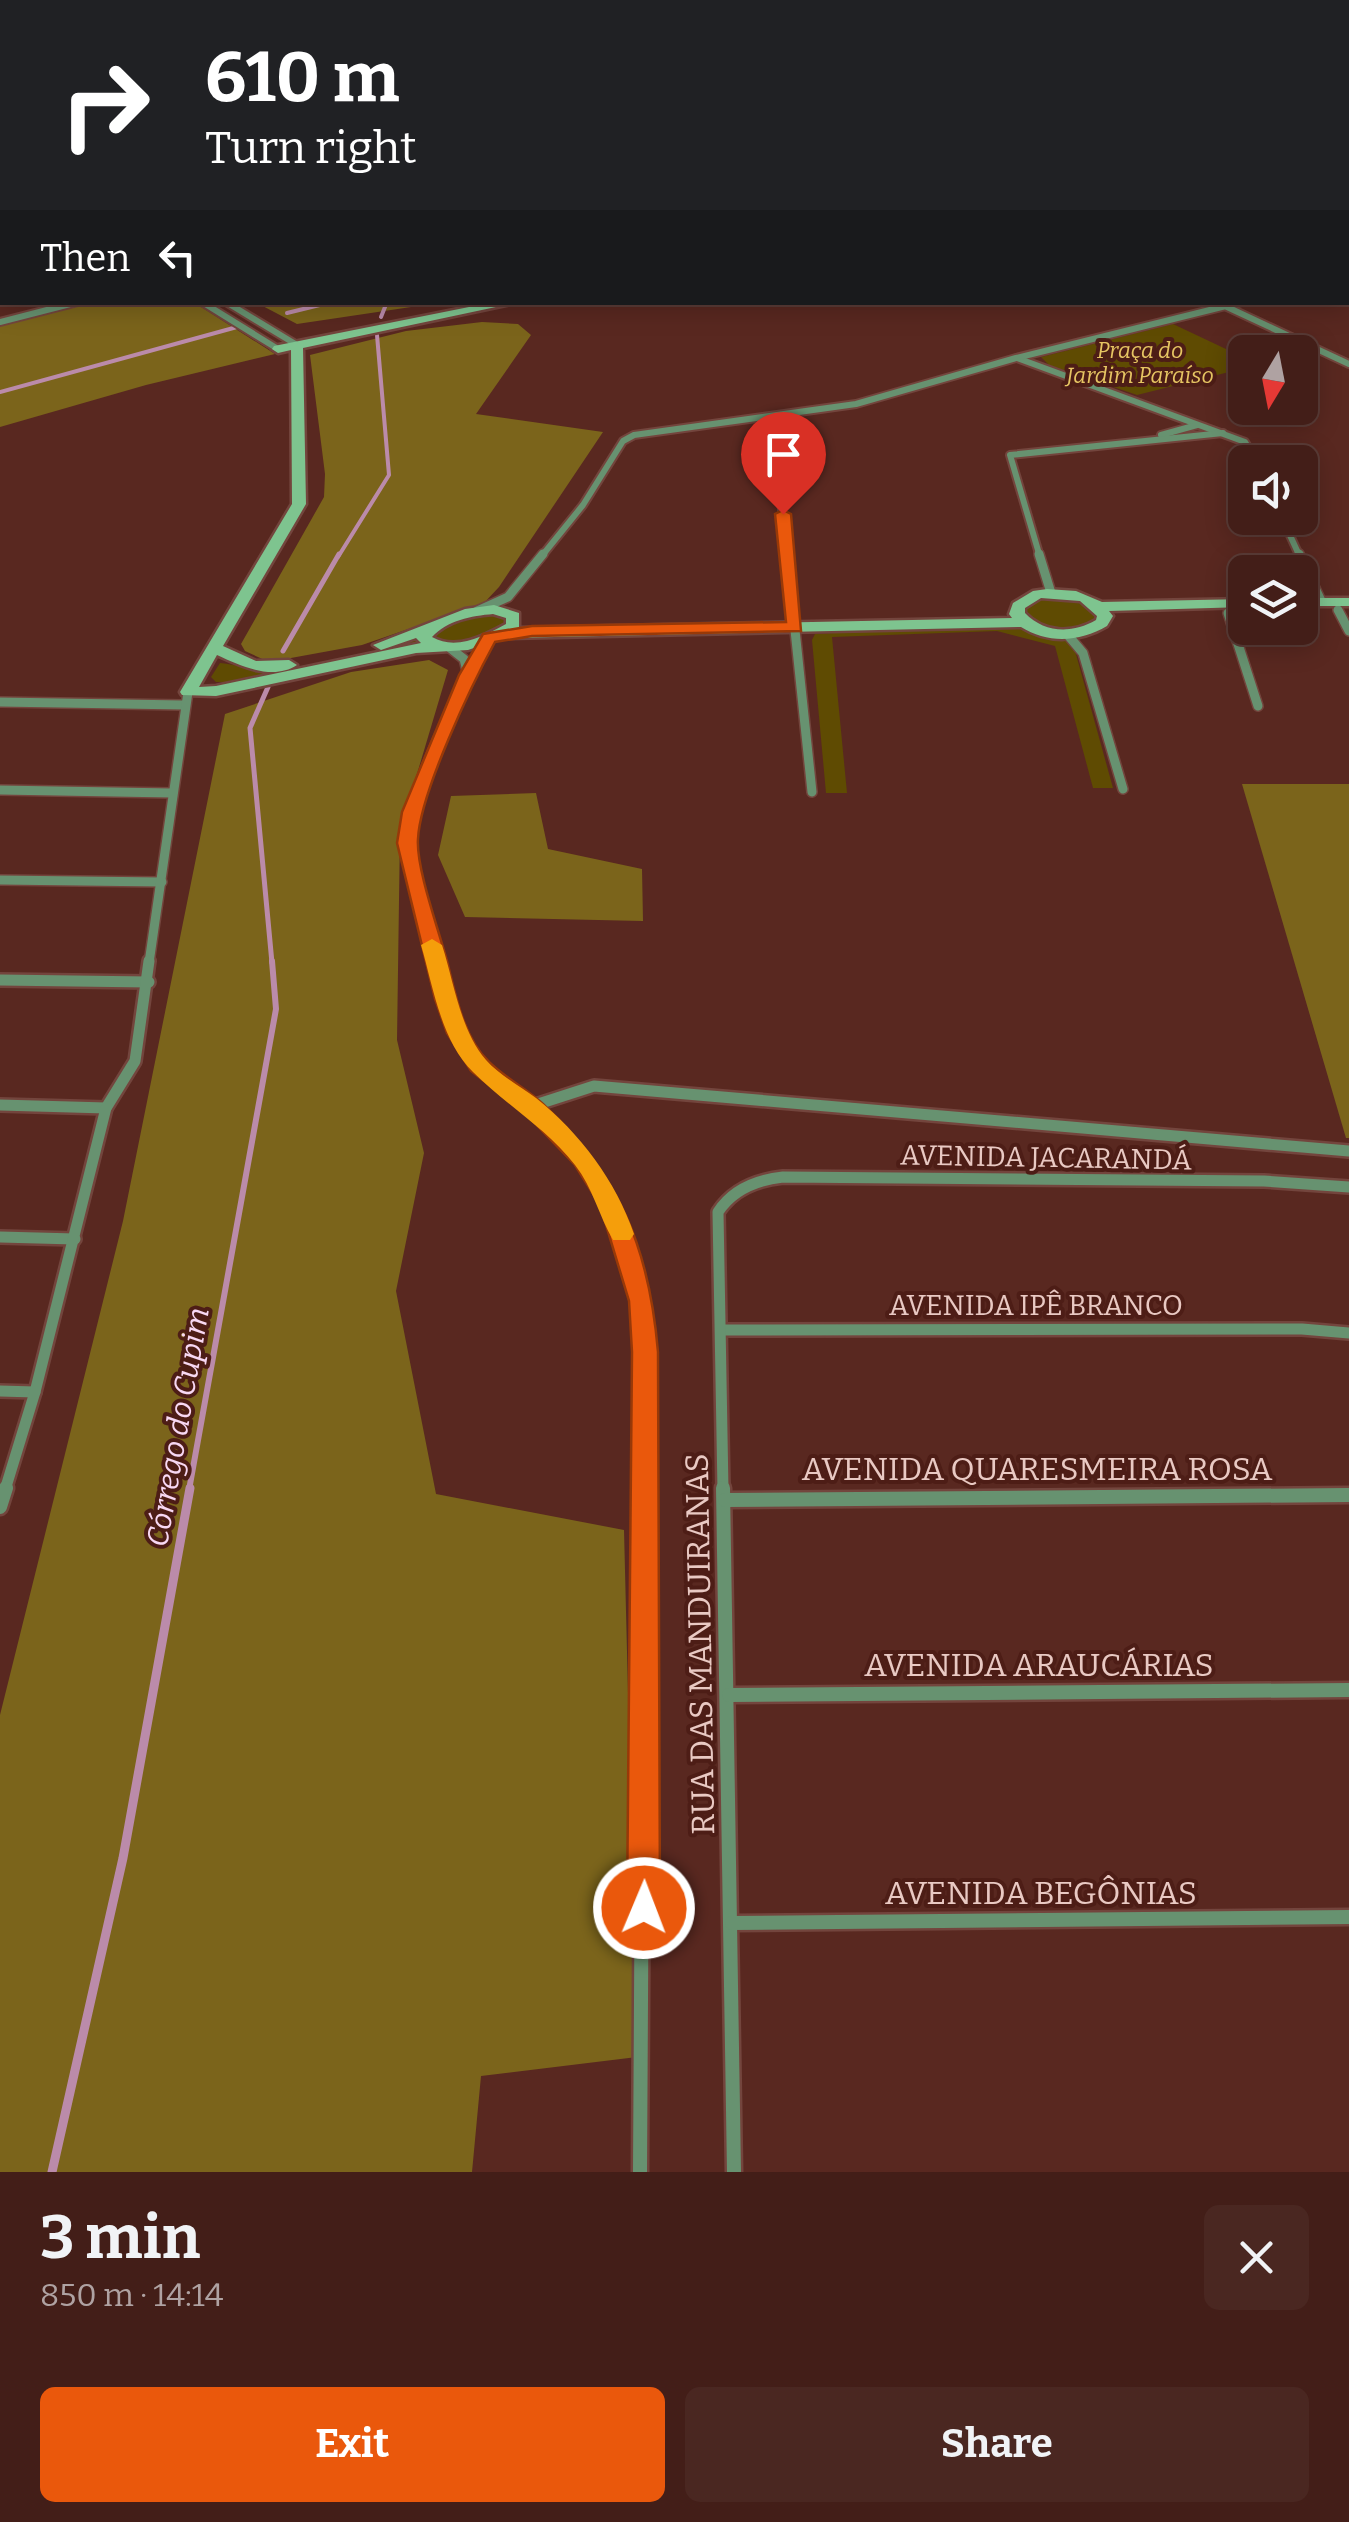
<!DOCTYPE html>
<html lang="en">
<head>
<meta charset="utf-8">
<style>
  :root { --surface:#431e18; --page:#4a2721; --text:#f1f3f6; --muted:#afa2a2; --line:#5b3c37; --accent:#ea580c }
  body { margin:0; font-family:Bitter,serif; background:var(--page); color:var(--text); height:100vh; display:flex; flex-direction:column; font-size:38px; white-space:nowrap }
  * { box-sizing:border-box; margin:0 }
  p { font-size:32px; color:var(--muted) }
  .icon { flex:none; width:55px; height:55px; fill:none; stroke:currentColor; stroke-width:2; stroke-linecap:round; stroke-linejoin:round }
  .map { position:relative; height:2172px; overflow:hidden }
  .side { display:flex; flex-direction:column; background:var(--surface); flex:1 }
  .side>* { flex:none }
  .top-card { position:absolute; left:0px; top:0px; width:1350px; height:305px; box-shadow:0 5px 25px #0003,0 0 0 2px var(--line); background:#202124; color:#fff; overflow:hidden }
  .needle { width:65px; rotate:190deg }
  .controls { position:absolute; left:1228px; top:335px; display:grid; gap:20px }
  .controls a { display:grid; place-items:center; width:90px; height:90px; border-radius:15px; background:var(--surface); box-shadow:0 5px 25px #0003,0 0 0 2px var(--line); font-size:50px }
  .pin { position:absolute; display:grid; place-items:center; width:85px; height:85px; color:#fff; margin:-102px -42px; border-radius:50% 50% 50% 0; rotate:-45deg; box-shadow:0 0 10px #0007 }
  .pin .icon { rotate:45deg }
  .me { position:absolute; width:110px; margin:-55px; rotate:1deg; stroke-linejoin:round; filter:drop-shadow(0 0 8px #0008) }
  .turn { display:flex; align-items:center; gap:35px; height:210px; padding:0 40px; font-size:45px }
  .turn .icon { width:130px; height:130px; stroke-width:2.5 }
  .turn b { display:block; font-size:70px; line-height:85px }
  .then { display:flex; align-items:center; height:95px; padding:0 40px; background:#0003; gap:20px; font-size:38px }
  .round { display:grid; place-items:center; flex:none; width:105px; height:105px; border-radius:15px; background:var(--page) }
  .overview { display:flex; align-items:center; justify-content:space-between; height:170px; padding:0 40px }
  h1 { font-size:60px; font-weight:700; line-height:75px }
  .action { display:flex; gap:20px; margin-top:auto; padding:20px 40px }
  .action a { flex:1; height:115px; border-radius:15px; background:var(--accent); color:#fff; font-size:40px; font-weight:700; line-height:115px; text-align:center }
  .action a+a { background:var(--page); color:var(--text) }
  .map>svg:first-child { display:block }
  .green { fill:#5f4b02 }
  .forest { fill:#7b641b }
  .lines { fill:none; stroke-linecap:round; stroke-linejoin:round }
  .stream-far4 { stroke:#bb8baa; stroke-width:2.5 }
  .stream-far3 { stroke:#bb8baa; stroke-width:4 }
  .stream-far2 { stroke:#bb8baa; stroke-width:5 }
  .stream-far1 { stroke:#bb8baa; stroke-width:6 }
  .stream { stroke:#bb8baa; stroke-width:9 }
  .street-far4-casing { stroke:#73453d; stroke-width:8 }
  .street-far3-casing { stroke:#73453d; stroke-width:10 }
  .street-far2-casing { stroke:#73453d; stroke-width:12 }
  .street-far1-casing { stroke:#73453d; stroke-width:16 }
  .street-casing { stroke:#73453d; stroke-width:19 }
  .secondary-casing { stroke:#73453d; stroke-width:5 }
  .street-far4 { stroke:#679270; stroke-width:5 }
  .street-far3 { stroke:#679270; stroke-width:6 }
  .street-far2 { stroke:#679270; stroke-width:9 }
  .street-far1 { stroke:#679270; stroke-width:11 }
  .street { stroke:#679270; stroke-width:14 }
  .secondary { fill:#7ec48f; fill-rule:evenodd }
  .route { fill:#ea580c; stroke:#983908; stroke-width:2.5 }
  .slow { fill:#f59e0b }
  .labels { text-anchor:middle; stroke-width:8; stroke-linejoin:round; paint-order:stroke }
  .far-park-label { font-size:22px; font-style:italic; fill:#e6c563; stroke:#4d1d16 }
  .street-label { font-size:28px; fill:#e9c9c3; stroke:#4d1d16 }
  .water-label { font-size:30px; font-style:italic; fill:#f8d8f3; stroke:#4d1d16 }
  .near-street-label { font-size:32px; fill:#e9c9c3; stroke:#4d1d16 }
</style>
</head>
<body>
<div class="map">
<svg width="1349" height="2172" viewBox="0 0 1349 2172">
  <rect width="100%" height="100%" fill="#592820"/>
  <g class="green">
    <path d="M1173,324L1245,358V368L1137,395L1049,365L1041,357Z"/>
    <path d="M1046,597L1078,599L1098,612V620C1070,634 1050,632 1024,615L1025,607Z"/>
    <path d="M479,615H501L508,624C484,638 458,648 432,637L439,630Z"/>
    <path d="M1011,624L1064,639L1074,647L1113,788H1093L1055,646L997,631L832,637L847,793H826L812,640L815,634Z"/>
    <path d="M417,637L421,643L228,682H216L211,677L220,663C234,664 246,669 260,670C311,672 370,653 417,637Z"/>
  </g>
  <g class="forest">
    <path d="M91,303H195L275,354L146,385L0,427V326Z"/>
    <path d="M257,303V302L438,303L297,324Z"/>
    <path d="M482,322L518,324L531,335L476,414L603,432L499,587L484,603L362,645L269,662L245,651L241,644L324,497L325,474L310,355L406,331Z"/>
    <path d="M429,660L448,670L400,831L397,1040L424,1153L396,1291L436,1494L624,1530L637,2057L481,2076L472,2172H0V1715L123,1221L225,714L351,672Z"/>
    <path d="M1242,784H1349V1138H1346Z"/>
    <path d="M536,793L548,849L642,869L643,921L465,917L438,855L451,796Z"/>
  </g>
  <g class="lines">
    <path class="stream-far4" d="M1312,2L1318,0"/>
    <g class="stream-far3">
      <path d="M287,313L332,302"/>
      <path d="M381,317L387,302"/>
      <path d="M0,392L237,327"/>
      <path d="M338,557L389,475L377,335"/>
    </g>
    <g class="stream-far2">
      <path d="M283,651L339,554"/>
      <path d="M268,687L250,728L272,963"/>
    </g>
    <path class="stream-far1" d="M189,1490L276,1009L272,961"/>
    <path class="stream" d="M52,2172L123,1858L190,1488"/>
    <defs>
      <g id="street-far4">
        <path d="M818,0L823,2"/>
        <path d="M944,0L949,2"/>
        <path d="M1032,0L1037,2"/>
        <path d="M1125,0L1130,2"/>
        <path d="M1213,0L1218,2"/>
        <path d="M119,2L233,1"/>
        <path d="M1063,2L1082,0"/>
        <path d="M0,224L2,218"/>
      </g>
      <g id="street-far3">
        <path d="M202,302L278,349"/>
        <path d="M226,302L297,345"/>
        <path d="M1227,307L1349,364"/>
        <path d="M0,322L78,302"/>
        <path d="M1017,358L1245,442L1257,462"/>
        <path d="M1161,435L1197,425"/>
        <path d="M779,481L787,557"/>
        <path d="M1282,518L1300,557"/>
        <path d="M541,557L583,505L623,441L634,435L856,404L1016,358L1242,302"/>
        <path d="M1040,557L1010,455L1223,433"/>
      </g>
      <g id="street-far2">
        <path d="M787,554L812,792"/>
        <path d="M1039,554L1051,593"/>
        <path d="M1299,554L1321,601"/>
        <path d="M1338,610L1349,631"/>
        <path d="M477,611L508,597L543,554"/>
        <path d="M1228,613L1258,706"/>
        <path d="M1067,634L1083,653L1123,789"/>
        <path d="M450,648L464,659L468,675"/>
        <path d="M0,702L183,705"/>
        <path d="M0,790L172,793"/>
        <path d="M0,880L162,882"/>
        <path d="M149,963L188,692"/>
        <path d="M434,963C426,933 408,872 407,843C406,794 464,681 489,637"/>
      </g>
      <g id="street-far1">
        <path d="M433,961C442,994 452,1032 475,1058C501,1087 535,1107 560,1135C651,1237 645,1362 644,1490"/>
        <path d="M0,980L149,982"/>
        <path d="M0,1105L106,1108"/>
        <path d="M532,1106L594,1086L1349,1151"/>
        <path d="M0,1237L75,1239"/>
        <path d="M723,1330L1302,1329L1349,1333"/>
        <path d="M0,1391L35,1392"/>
        <path d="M5,1490L35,1392L106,1108L135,1061L149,961"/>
        <path d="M723,1490L718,1212C733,1189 756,1180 783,1177L1264,1181L1349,1187"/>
      </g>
      <g id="street">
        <path d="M723,1488L734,2172"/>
        <path d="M725,1500L1349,1495"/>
        <path d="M0,1507L6,1488"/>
        <path d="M729,1695L1349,1690"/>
        <path d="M732,1923L1349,1917"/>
        <path d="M640,2172L644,1488"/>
      </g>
      <g id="secondary">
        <path d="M849,0H860L861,2H851Z"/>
        <rect x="1348" y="212" width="1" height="7"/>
        <rect x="1348" y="244" width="1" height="7"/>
        <path d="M494,302H520L303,348L306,504L223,646L256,661L289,660L297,665C273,681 241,666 217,655L199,687L216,686L421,643L416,638L381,650L373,645L465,609L494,605L519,613V628L1012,618L1009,614L1013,603L1033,591L1047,589L1076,591L1102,602L1245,599V607L1109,611L1113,616L1107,626C1080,642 1048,644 1021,627L503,638L468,650L416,653L216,696L182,695L180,692L292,504L291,350L278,353L272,349L274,346ZM1041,598L1080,601L1097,616L1096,620C1072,634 1044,633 1025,613V608ZM493,614L506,618V624C484,636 456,651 432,637C448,620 471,616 493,614Z"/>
        <rect x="1300" y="598" width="49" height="8"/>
      </g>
    </defs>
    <use href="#street-far4" class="street-far4-casing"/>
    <use href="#street-far3" class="street-far3-casing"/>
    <use href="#street-far2" class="street-far2-casing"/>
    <use href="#street-far1" class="street-far1-casing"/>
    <use href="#street" class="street-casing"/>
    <use href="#secondary" class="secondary-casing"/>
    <use href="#street-far4" class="street-far4"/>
    <use href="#street-far3" class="street-far3"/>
    <use href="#street-far2" class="street-far2"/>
    <use href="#street-far1" class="street-far1"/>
    <use href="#street" class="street"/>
    <use href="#secondary" class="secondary"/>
  </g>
  <path class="route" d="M783,510L791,514L801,631L532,636L495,642C472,684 420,793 418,839C416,869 440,933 448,965C456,997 464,1038 489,1062C505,1078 527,1089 543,1104C620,1178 649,1246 658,1352L660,1908L655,1918L644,1922L632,1918L627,1908L632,1352L629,1301L600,1205L575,1165L524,1112L471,1071L447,1033L435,999L397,843L402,812L459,675L483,634L532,626L786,622L775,514Z"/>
  <path class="slow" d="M432,939L442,945C454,982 460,1030 486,1060C499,1075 520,1086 536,1098C580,1133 616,1181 634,1234L630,1240H613C599,1216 593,1188 575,1165C546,1128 506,1105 473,1072C441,1041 433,986 421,945Z"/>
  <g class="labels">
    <g class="far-park-label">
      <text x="1140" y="358">Praça do<tspan x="1140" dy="25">Jardim Paraíso</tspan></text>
    </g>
    <g class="street-label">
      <text transform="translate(1046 1157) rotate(1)" y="10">AVENIDA JACARANDÁ</text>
      <text x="1036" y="1315">AVENIDA IPÊ BRANCO</text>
    </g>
    <g class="water-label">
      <text transform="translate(178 1427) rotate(-80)" y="10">Córrego do Cupim</text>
    </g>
    <g class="near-street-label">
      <text x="1037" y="1480">AVENIDA QUARESMEIRA ROSA</text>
      <text transform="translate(700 1644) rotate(-91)" y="11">RUA DAS MANDUIRANAS</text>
      <text x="1039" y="1676">AVENIDA ARAUCÁRIAS</text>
      <text x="1041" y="1904">AVENIDA BEGÔNIAS</text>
    </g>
  </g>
</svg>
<div class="controls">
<a><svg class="needle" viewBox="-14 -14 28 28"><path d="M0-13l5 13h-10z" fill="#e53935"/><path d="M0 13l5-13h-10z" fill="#afa2a2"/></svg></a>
<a><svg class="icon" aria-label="sound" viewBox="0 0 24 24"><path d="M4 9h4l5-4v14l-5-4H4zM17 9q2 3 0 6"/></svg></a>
<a><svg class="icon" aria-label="layers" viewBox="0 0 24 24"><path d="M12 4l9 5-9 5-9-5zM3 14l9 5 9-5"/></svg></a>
</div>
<div class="pin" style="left:783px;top:514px;background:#d93025"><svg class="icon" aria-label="arrive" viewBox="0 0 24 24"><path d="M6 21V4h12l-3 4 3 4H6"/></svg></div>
<svg class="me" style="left:644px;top:1908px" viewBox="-20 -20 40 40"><circle r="17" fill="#ea580c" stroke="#fff" stroke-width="3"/><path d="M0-11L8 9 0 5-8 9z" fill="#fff"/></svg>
<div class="top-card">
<div class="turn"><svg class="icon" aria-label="right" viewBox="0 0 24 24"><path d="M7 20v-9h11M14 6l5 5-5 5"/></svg><div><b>610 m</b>Turn right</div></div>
<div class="then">Then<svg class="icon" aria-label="left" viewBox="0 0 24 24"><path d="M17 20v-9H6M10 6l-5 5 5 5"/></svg></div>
</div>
</div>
<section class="side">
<div class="overview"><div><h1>3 min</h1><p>850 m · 14:14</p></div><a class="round"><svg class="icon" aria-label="close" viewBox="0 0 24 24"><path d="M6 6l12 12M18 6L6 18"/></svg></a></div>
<div class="action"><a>Exit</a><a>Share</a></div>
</section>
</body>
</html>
